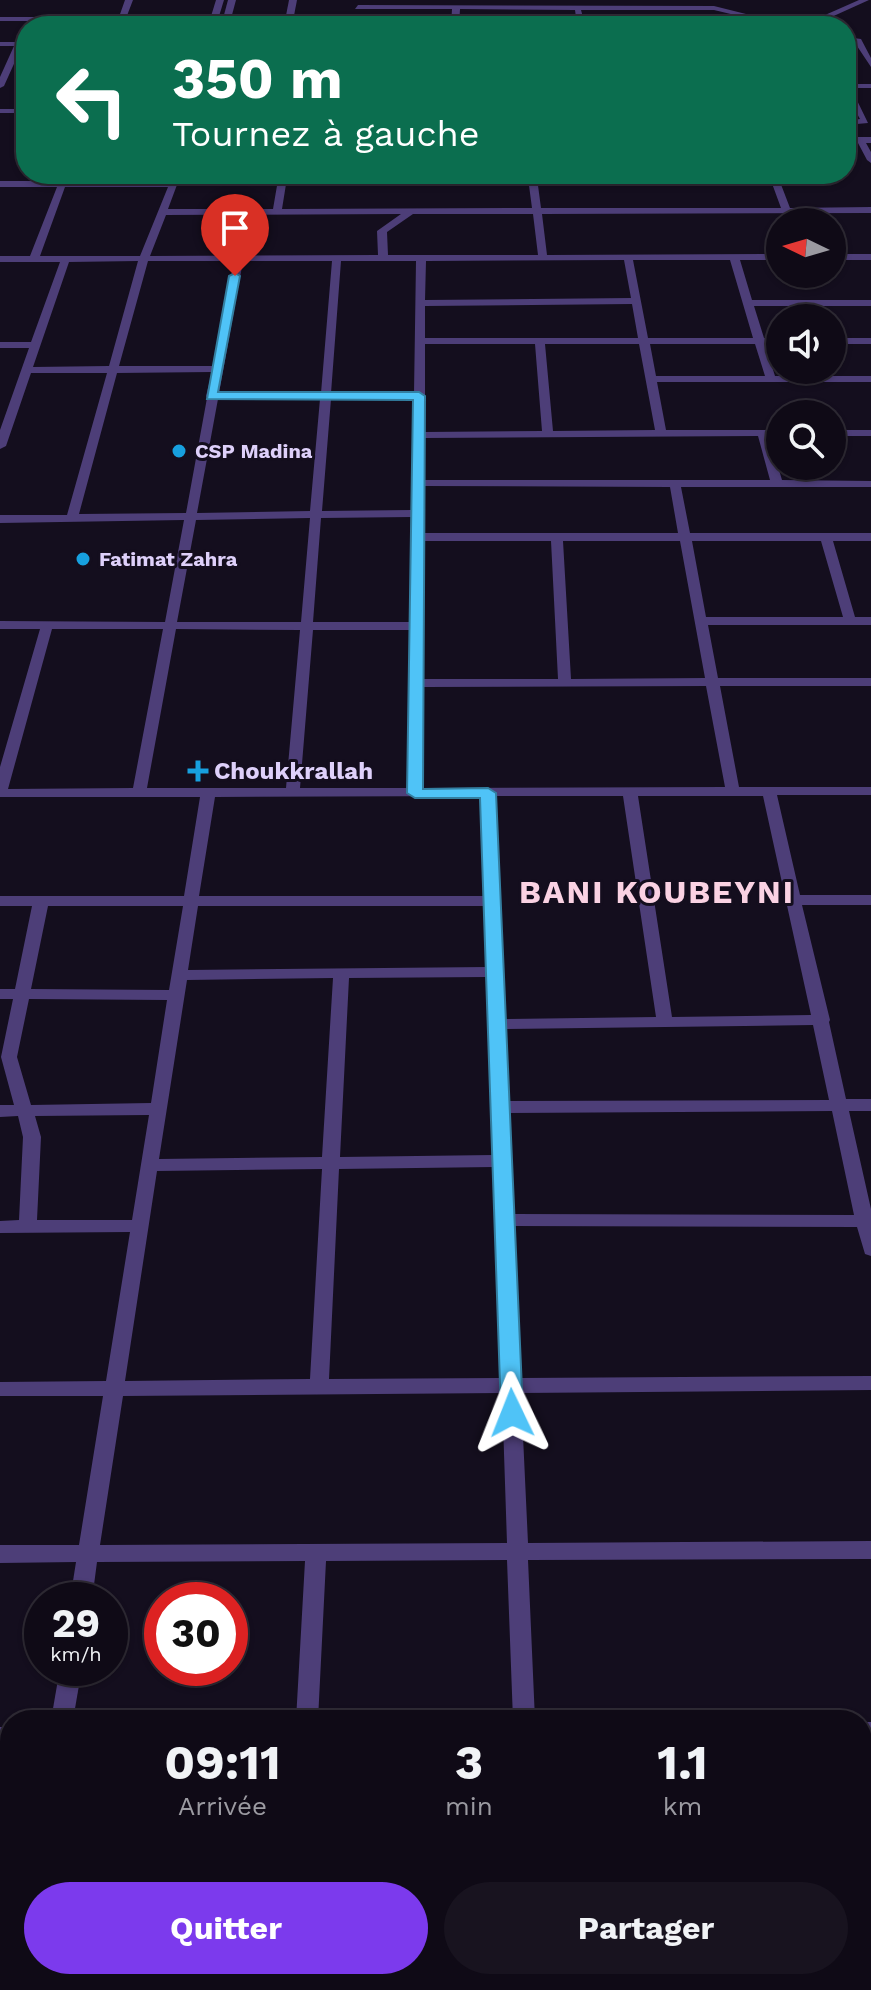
<!DOCTYPE html>
<html lang="fr">
<head>
<meta charset="utf-8">
<style>
  :root { --surface:#0f0a16; --page:#18131f; --text:#f1f3f6; --muted:#9b9aa1; --line:#2f2b35; --accent:#7c3aed }
  body { margin:0; font-family:"Work Sans",sans-serif; background:var(--page); color:var(--text); height:100vh; display:flex; flex-direction:column; font-size:30px; white-space:nowrap }
  * { box-sizing:border-box; margin:0 }
  p { font-size:26px; color:var(--muted) }
  .icon { flex:none; width:44px; height:44px; fill:none; stroke:currentColor; stroke-width:2; stroke-linecap:round; stroke-linejoin:round }
  .map { position:relative; flex:1; overflow:hidden }
  .side { position:absolute; left:0px; top:1710px; width:872px; height:280px; display:flex; flex-direction:column; background:var(--surface); border-radius:32px 32px 0 0; box-shadow:0 2px 6px #0004,0 0 0 2px var(--line) }
  .side>* { flex:none }
  .guide { position:absolute; left:16px; top:16px; width:840px; height:168px; border-radius:32px; box-shadow:0 2px 6px #0004,0 0 0 2px var(--line); background:#0b6e4f; color:#fff; overflow:hidden }
  .needle { width:52px; rotate:275deg }
  .fabs { position:absolute; left:766px; top:208px; display:grid; gap:16px }
  .fabs a { display:grid; place-items:center; width:80px; height:80px; border-radius:50%; background:var(--surface); box-shadow:0 2px 6px #0004,0 0 0 2px var(--line); font-size:40px }
  .speed { position:absolute; left:24px; top:1582px; display:flex; gap:16px; font-size:40px; font-weight:700; text-align:center }
  .speed>* { display:grid; place-content:center; width:104px; height:104px; border-radius:50%; background:var(--surface); box-shadow:0 2px 6px #0004,0 0 0 2px var(--line); line-height:1 }
  .speed small { font-size:20px; font-weight:400 }
  .speed .limit { border:12px solid #d22; background:#fff; color:#111 }
  .pin { position:absolute; display:grid; place-items:center; width:68px; height:68px; color:#fff; margin:-82px -34px; border-radius:50% 50% 50% 0; rotate:-45deg; box-shadow:0 0 8px #0007 }
  .pin .icon { rotate:45deg }
  .me { position:absolute; width:88px; margin:-44px; rotate:358deg; stroke-linejoin:round; filter:drop-shadow(0 0 6px #0008) }
  .turn { display:flex; align-items:center; gap:28px; height:168px; padding:0 24px; font-size:36px }
  .turn .icon { width:104px; height:104px; stroke-width:2.5 }
  .turn b { display:block; font-size:56px; line-height:68px }
  .eta { display:flex; justify-content:space-evenly; align-items:center; height:136px; text-align:center }
  .eta b { font-size:48px; font-weight:700; line-height:56px }
  .cta { display:flex; gap:16px; margin-top:auto; padding:16px 24px }
  .cta a { flex:1; height:92px; border-radius:48px; background:var(--accent); color:#fff; font-size:32px; font-weight:700; line-height:92px; text-align:center }
  .cta a+a { background:var(--page); color:var(--text) }
  .map>svg:first-child { display:block }
  .lines { fill:none; stroke-linecap:round; stroke-linejoin:round }
  .minor { fill:#4d3e78; fill-rule:evenodd }
  .route { fill:#4fc3f7; stroke:#337fa1; stroke-width:2 }
  .poi-dot { fill:#17a0df; stroke:#140e1e; stroke-width:3 }
  .labels { text-anchor:middle; stroke-width:6; stroke-linejoin:round; paint-order:stroke }
  .far-poi-label { font-size:20px; font-weight:bold; fill:#ded0fa; stroke:#140e1e; text-anchor:start }
  .poi-label { font-size:24px; font-weight:bold; fill:#ded0fa; stroke:#140e1e; text-anchor:start }
  .district-label { font-size:32px; font-weight:bold; letter-spacing:2px; fill:#fad2e3; stroke:#140e1e }
</style>
</head>
<body>
<div class="map">
<svg width="871" height="1990" viewBox="0 0 871 1990">
  <rect width="100%" height="100%" fill="#140e1e"/>
  <g class="lines">
    <g class="minor">
      <path d="M125,0H133L123,26H115L117,21H0V17H119Z"/>
      <path d="M216,0H224L216,26H208Z"/>
      <path d="M228,0H236L229,26H221Z"/>
      <path d="M289,0H297L292,26H284Z"/>
      <path d="M859,0H869L827,19L846,24L847,26L846,27L816,19Z"/>
      <path d="M358,5L714,6L794,26H781L714,10H581L584,21L610,26L578,25L577,21L541,19L576,17L575,10L460,9L459,26H451L452,9H355Z"/>
      <path d="M846,37L861,39L871,58V67L855,43L846,41Z"/>
      <path d="M0,42H26V46H22L4,86L0,88V77L14,46H0Z"/>
      <path d="M846,84H871V88H851L868,123L846,125V121L860,119L846,94Z"/>
      <rect x="0" y="109" width="26" height="4"/>
      <path d="M846,137H871V143H866L871,152V163L867,160L858,143H846Z"/>
      <path d="M62,174H68L67,181H170L173,174H181L168,209H273L279,174H777L790,208L871,207V213L542,214L547,255L780,254V260H740L752,300H871V306H754L764,338H780V344H765L775,376H871V382H657L666,430H780V436H769L782,480L871,481V487H681L690,533H871V541H833L855,617H871V625H708L718,678H871V686H720L739,787H871V795H777L800,895H871V905H802L830,1020L829,1022L846,1099H871V1111H849L871,1209V1256L865,1254L857,1227L514,1226L520,1378L871,1376V1390L521,1393L528,1543L871,1541V1559L528,1560L535,1720H513L507,1560L326,1561L318,1720H296L305,1561L97,1562L92,1600H70L76,1562L0,1563V1545H79L103,1396H0V1382L106,1381L130,1232L0,1233V1221L19,1220L23,1137L18,1116L0,1117V1105H14L1,1057L13,999H0V989H15L32,906H0V896H184L200,797H0V767L40,629H0V621L165,622L184,520L0,523V515H67L107,373H31L6,446L0,449V430L29,348H0V342H31L60,262H0V256H30L57,187H0V181H59ZM287,178H528L532,208L282,209ZM537,178H770L781,208H541ZM65,187H168L140,256H40ZM401,214L377,231L378,255L150,256L166,215ZM413,214H533L538,255H388L387,232ZM624,260L631,298L425,300L426,261ZM633,260H730L753,338H648ZM138,261L109,366L33,367L69,262ZM148,261H234L214,366H119ZM243,261H332L321,393H219ZM341,261H416L414,393H331ZM632,304L638,338H425V306ZM425,344H535L542,431L425,432ZM545,344H639L655,430L553,431ZM650,344H755L765,376H656ZM212,372L206,396L207,398L186,513L79,514L117,373ZM218,399H320L310,511L197,513ZM331,399H414L412,510L322,511ZM758,436L770,480H424V438ZM424,486L670,487L678,533H424ZM412,517L411,622H313L321,518ZM310,518L301,622H177L196,520ZM424,541H551L558,679H423ZM563,541H680L705,678L571,679ZM692,541H821L843,617H706ZM52,629H163L133,788L8,789ZM176,629L300,630L286,788H147ZM313,630H410L408,788H300ZM706,686L725,787L422,788L423,687ZM481,796L484,896H199L215,797ZM495,796H623L656,1017L505,1019ZM638,796H763L811,1015L672,1017ZM48,906H183L169,990L31,989ZM198,906H485L487,967L188,970ZM487,977L493,1155L340,1157L349,978ZM333,978L322,1157L159,1159L187,980ZM29,999L167,1000L151,1103L31,1105L17,1057ZM813,1025L829,1100L508,1101L505,1029ZM832,1111L854,1215L513,1214L509,1113ZM149,1115L132,1220H37L41,1137L35,1116ZM494,1167L501,1378L329,1379L339,1169ZM322,1169L310,1379L125,1381L157,1171ZM502,1393L507,1543L100,1545L123,1396Z"/>
      <rect x="832" y="254" width="39" height="6"/>
      <rect x="832" y="338" width="39" height="6"/>
      <rect x="832" y="430" width="39" height="6"/>
      <path d="M60,1668H82L73,1720H51Z"/>
      <rect x="862" y="1722" width="9" height="20"/>
      <rect x="0" y="1727" width="10" height="20"/>
      <rect x="0" y="1938" width="10" height="24"/>
      <path d="M10,1977V1980H33L32,1990H8Z"/>
      <rect x="282" y="1980" width="24" height="10"/>
      <rect x="523" y="1980" width="24" height="10"/>
      <path d="M778,1980H802L803,1990H779Z"/>
    </g>
  </g>
  <path class="route" d="M235,273L240,276L218,392H419L425,396L423,789L488,788L496,793L523,1413L520,1419H504L501,1413L480,798H415L407,793L413,400L207,399L229,276Z"/>
  <g class="poi-dot">
    <circle cx="179" cy="451" r="8"/>
    <circle cx="83" cy="559" r="8"/>
    <path d="M194 759h8v8h8v8h-8v8h-8v-8h-8v-8h8z"/>
  </g>
  <g class="labels">
    <g class="far-poi-label">
      <text x="195" y="458">CSP Madina</text>
      <text x="99" y="566">Fatimat Zahra</text>
    </g>
    <g class="poi-label">
      <text x="214" y="779">Choukkrallah</text>
    </g>
    <g class="district-label">
      <text x="657" y="903">BANI KOUBEYNI</text>
    </g>
  </g>
</svg>
<div class="fabs">
<a><svg class="needle" viewBox="-14 -14 28 28"><path d="M0-13l5 13h-10z" fill="#e53935"/><path d="M0 13l5-13h-10z" fill="#9b9aa1"/></svg></a>
<a><svg class="icon" aria-label="sound" viewBox="0 0 24 24"><path d="M4 9h4l5-4v14l-5-4H4zM17 9q2 3 0 6"/></svg></a>
<a><svg class="icon" aria-label="search" viewBox="0 0 24 24"><circle cx="10" cy="10" r="6"/><path d="M15 15l6 6"/></svg></a>
</div>
<div class="speed"><div>29<small>km/h</small></div><div class="limit">30</div></div>
<div class="pin" style="left:235px;top:276px;background:#d93025"><svg class="icon" aria-label="arrive" viewBox="0 0 24 24"><path d="M6 21V4h12l-3 4 3 4H6"/></svg></div>
<svg class="me" style="left:512px;top:1413px" viewBox="-20 -20 40 40"><path d="M0-17L14 15 0 8-14 15z" fill="#4fc3f7" stroke="#fff" stroke-width="4"/></svg>
<div class="guide">
<div class="turn"><svg class="icon" aria-label="left" viewBox="0 0 24 24"><path d="M17 20v-9H6M10 6l-5 5 5 5"/></svg><div><b>350 m</b>Tournez à gauche</div></div>
</div>
<section class="side">
<div class="eta">
<div><b>09:11</b><p>Arrivée</p></div>
<div><b>3</b><p>min</p></div>
<div><b>1.1</b><p>km</p></div>
</div>
<div class="cta"><a>Quitter</a><a>Partager</a></div>
</section>
</div>
</body>
</html>
